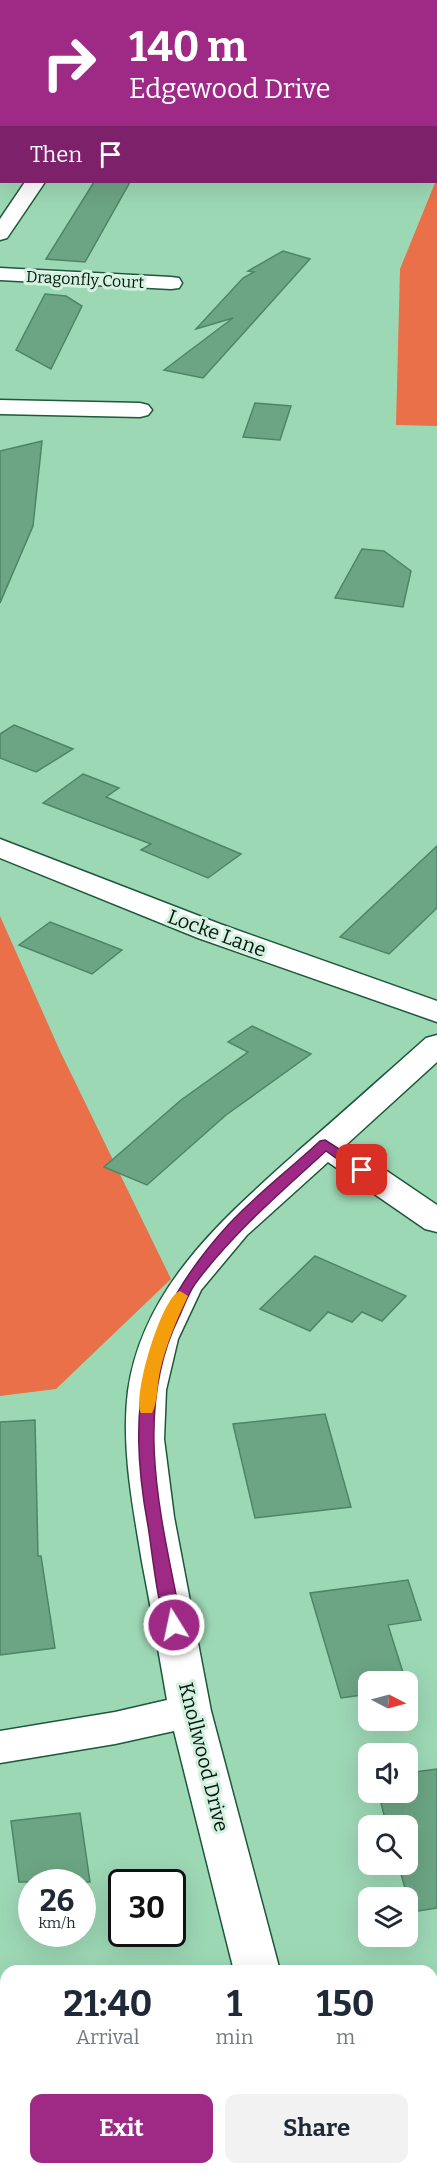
<!DOCTYPE html>
<html lang="en">
<head>
<meta charset="utf-8">
<style>
  :root { --surface:#fff; --page:#f2f2f3; --text:#1f2937; --muted:#747a83; --accent:#9e2a86 }
  body { margin:0; font-family:Bitter,serif; background:var(--page); color:var(--text); height:100vh; display:flex; flex-direction:column; font-size:22px; white-space:nowrap }
  * { box-sizing:border-box; margin:0 }
  p { font-size:20px; color:var(--muted) }
  .icon { flex:none; width:33px; height:33px; fill:none; stroke:currentColor; stroke-width:2; stroke-linecap:round; stroke-linejoin:round }
  .map { position:relative; flex:1; overflow:hidden }
  .drawer { position:absolute; left:0px; top:1965px; width:438px; height:210px; display:flex; flex-direction:column; background:var(--surface); border-radius:18px 18px 0 0; box-shadow:0 6px 24px #0002 }
  .drawer>* { flex:none }
  .hud { position:absolute; left:0px; top:0px; width:438px; height:183px; box-shadow:0 6px 24px #0002; background:#9e2a86; color:#fff; overflow:hidden }
  .needle { width:39px; rotate:96deg }
  .controls { position:absolute; left:358px; top:1671px; display:grid; gap:12px }
  .controls a { display:grid; place-items:center; width:60px; height:60px; border-radius:12px; background:var(--surface); box-shadow:0 6px 24px #0002; font-size:30px }
  .speed { position:absolute; left:18px; top:1869px; display:flex; gap:12px; font-size:30px; font-weight:700; text-align:center }
  .speed>* { display:grid; place-content:center; width:78px; height:78px; border-radius:50%; background:var(--surface); box-shadow:0 6px 24px #0002; line-height:1 }
  .speed small { font-size:15px; font-weight:400 }
  .speed .limit { border:3px solid #111; border-radius:9px; background:#fff; color:#111 }
  .pin { position:absolute; display:grid; place-items:center; width:51px; height:51px; color:#fff; margin:-26px; border-radius:12px; box-shadow:0 3px 9px #0006 }
  .me { position:absolute; width:66px; margin:-33px; rotate:350deg; stroke-linejoin:round; filter:drop-shadow(0 0 4px #0008) }
  .turn { display:flex; align-items:center; gap:21px; height:126px; padding:0 30px; font-size:27px }
  .turn .icon { width:78px; height:78px; stroke-width:2.5 }
  .turn b { display:block; font-size:42px; line-height:51px }
  .then { display:flex; align-items:center; height:57px; padding:0 30px; background:#0003; gap:12px; font-size:22px }
  .eta { display:flex; justify-content:space-evenly; align-items:center; height:102px; text-align:center }
  .eta b { font-size:36px; font-weight:700; line-height:42px }
  .action { display:flex; gap:12px; margin-top:auto; padding:12px 30px }
  .action a { flex:1; height:69px; border-radius:12px; background:var(--accent); color:#fff; font-size:24px; font-weight:700; line-height:69px; text-align:center }
  .action a+a { background:var(--page); color:var(--text) }
  .map>svg:first-child { display:block }
  .forest { fill:#ea7049 }
  .building { fill:#6ca584; stroke:#4d8666; stroke-width:1.5 }
  .lines { fill:none; stroke-linecap:round; stroke-linejoin:round }
  .minor-casing { stroke:#1d583a; stroke-width:3 }
  .minor { fill:#fff; fill-rule:evenodd }
  .route { fill:#9e2a86; stroke:#671b57; stroke-width:1.5 }
  .slow { fill:#f59e0b }
  .labels { text-anchor:middle; stroke-width:6; stroke-linejoin:round; paint-order:stroke }
  .far-street-label { font-size:16px; fill:#02180c; stroke:#d4f1df }
  .street-label { font-size:20px; fill:#02180c; stroke:#d4f1df }
</style>
</head>
<body>
<div class="map">
<svg width="437" height="2175" viewBox="0 0 437 2175">
  <rect width="100%" height="100%" fill="#9dd8b5"/>
  <g class="forest">
    <path d="M0,0H437V37L436,2H2L0,19Z"/>
    <path d="M437,178V426L396,425L400,269Z"/>
    <path d="M0,916L60,1051L171,1279L56,1389L0,1396Z"/>
  </g>
  <g class="building">
    <path d="M94,182H130L85,262L46,259Z"/>
    <path d="M283,251L310,259L203,378L164,370L233,318L196,329L243,278L254,272L248,271Z"/>
    <path d="M45,294L66,296L82,306L51,369L16,350Z"/>
    <path d="M255,403L291,406L280,440L243,437Z"/>
    <path d="M42,441L33,526L0,603V451Z"/>
    <path d="M362,549L384,551L411,571L403,607L335,598Z"/>
    <path d="M14,725L73,749L36,772L0,758V734Z"/>
    <path d="M83,774L119,788L106,797L241,854L208,878L141,850L151,844L43,803Z"/>
    <path d="M437,846V908L389,954L340,937Z"/>
    <path d="M50,922L122,950L92,974L19,945Z"/>
    <path d="M252,1026L311,1054L226,1115L147,1185L104,1167L181,1100L248,1052L228,1042Z"/>
    <path d="M315,1256L406,1296L382,1321L362,1312L352,1322L328,1312L310,1331L260,1309Z"/>
    <path d="M325,1414L351,1507L255,1518L233,1424Z"/>
    <path d="M35,1420L38,1556H41L55,1648L0,1655V1422Z"/>
    <path d="M408,1580L421,1620L388,1625L406,1682H369V1694L341,1698L310,1593Z"/>
    <path d="M437,1769V1908L412,1912L398,1864H408V1826H387L378,1792H408V1773Z"/>
    <path d="M80,1813L90,1882H19L11,1821Z"/>
  </g>
  <g class="lines">
    <defs>
      <g id="minor">
        <rect x="0" y="25" width="2" height="10"/>
        <rect x="436" y="169" width="1" height="12"/>
        <path d="M25,182H45L7,238L0,240V219Z"/>
        <path d="M0,268L171,277L179,278L182,283L179,288L171,289L0,280Z"/>
        <path d="M0,400L140,403L148,405L152,410L148,415L140,417L0,414Z"/>
        <path d="M0,839L220,924L437,1001V1022L198,938L0,858Z"/>
        <path d="M437,1035V1062L347,1144L437,1205V1232L425,1229L328,1162L247,1235L201,1290L178,1339L166,1390L164,1439L174,1517L211,1711L280,1971H234L174,1731L115,1744L0,1763V1731L115,1712L167,1700C159,1654 151,1608 142,1562C133,1507 121,1447 128,1391C143,1286 224,1218 297,1152C340,1115 383,1076 426,1038Z"/>
        <path d="M283,2169H331L333,2175H285Z"/>
      </g>
    </defs>
    <use href="#minor" class="minor-casing"/>
    <use href="#minor" class="minor"/>
  </g>
  <path class="route" d="M325,1140L367,1167V1173H357L326,1151C280,1193 232,1234 195,1284C188,1294 184,1306 179,1317C131,1414 163,1524 182,1625L174,1631L168,1629C158,1612 152,1550 148,1526C125,1401 142,1319 229,1224C257,1194 290,1169 320,1141Z"/>
  <path class="slow" d="M180,1291L188,1296C176,1321 166,1345 160,1371C157,1384 158,1402 152,1413H141C132,1396 162,1296 180,1291Z"/>
  <g class="labels">
    <g class="far-street-label">
      <text transform="translate(85 279) rotate(3)" y="6">Dragonfly Court</text>
    </g>
    <g class="street-label">
      <text transform="translate(217 933) rotate(20)" y="7">Locke Lane</text>
      <text transform="translate(204 1757) rotate(76)" y="7">Knollwood Drive</text>
    </g>
  </g>
</svg>
<div class="controls">
<a><svg class="needle" viewBox="-14 -14 28 28"><path d="M0-13l5 13h-10z" fill="#e53935"/><path d="M0 13l5-13h-10z" fill="#747a83"/></svg></a>
<a><svg class="icon" aria-label="sound" viewBox="0 0 24 24"><path d="M4 9h4l5-4v14l-5-4H4zM17 9q2 3 0 6"/></svg></a>
<a><svg class="icon" aria-label="search" viewBox="0 0 24 24"><circle cx="10" cy="10" r="6"/><path d="M15 15l6 6"/></svg></a>
<a><svg class="icon" aria-label="layers" viewBox="0 0 24 24"><path d="M12 4l9 5-9 5-9-5zM3 14l9 5 9-5"/></svg></a>
</div>
<div class="speed"><div>26<small>km/h</small></div><div class="limit">30</div></div>
<div class="pin" style="left:362px;top:1170px;background:#d93025"><svg class="icon" aria-label="arrive" viewBox="0 0 24 24"><path d="M6 21V4h12l-3 4 3 4H6"/></svg></div>
<svg class="me" style="left:174px;top:1625px" viewBox="-20 -20 40 40"><circle r="17" fill="#9e2a86" stroke="#fff" stroke-width="3"/><path d="M0-11L8 9 0 5-8 9z" fill="#fff"/></svg>
<div class="hud">
<div class="turn"><svg class="icon" aria-label="right" viewBox="0 0 24 24"><path d="M7 20v-9h11M14 6l5 5-5 5"/></svg><div><b>140 m</b>Edgewood Drive</div></div>
<div class="then">Then<svg class="icon" aria-label="arrive" viewBox="0 0 24 24"><path d="M6 21V4h12l-3 4 3 4H6"/></svg></div>
</div>
<section class="drawer">
<div class="eta">
<div><b>21:40</b><p>Arrival</p></div>
<div><b>1</b><p>min</p></div>
<div><b>150</b><p>m</p></div>
</div>
<div class="action"><a>Exit</a><a>Share</a></div>
</section>
</div>
</body>
</html>
